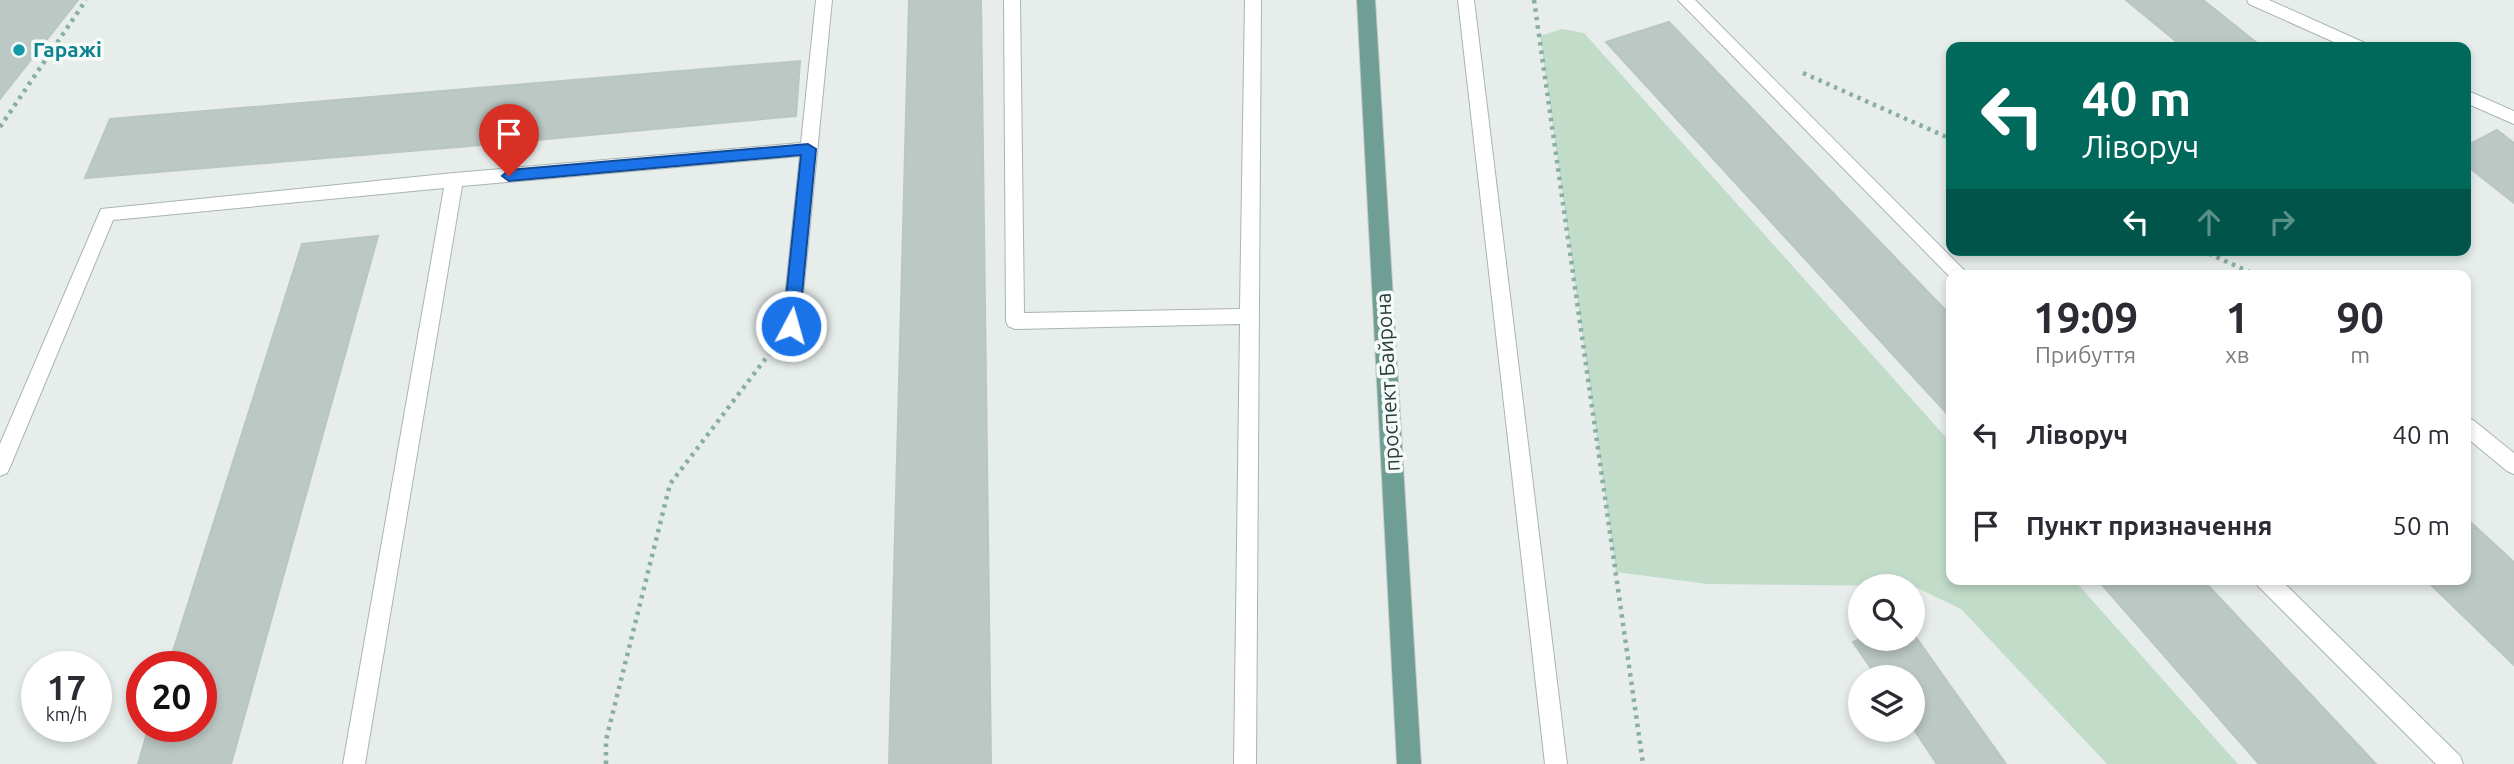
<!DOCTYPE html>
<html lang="uk">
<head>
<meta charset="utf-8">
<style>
  :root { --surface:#fff; --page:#f7f7f7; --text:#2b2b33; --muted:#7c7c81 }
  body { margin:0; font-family:Ubuntu,sans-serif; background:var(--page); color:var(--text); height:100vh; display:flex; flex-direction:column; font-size:26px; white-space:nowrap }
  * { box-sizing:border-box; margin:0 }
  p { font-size:23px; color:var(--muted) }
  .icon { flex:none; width:38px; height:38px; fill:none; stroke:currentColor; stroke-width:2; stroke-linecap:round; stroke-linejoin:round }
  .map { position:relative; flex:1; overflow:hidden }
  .sheet { position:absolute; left:1946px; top:270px; width:525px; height:315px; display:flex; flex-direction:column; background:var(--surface); border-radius:14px; box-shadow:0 4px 10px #0003 }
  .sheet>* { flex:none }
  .hud { position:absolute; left:1946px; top:42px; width:525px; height:214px; border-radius:14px; box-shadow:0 4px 10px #0003; background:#00695c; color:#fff; overflow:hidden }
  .fabs { position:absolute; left:1848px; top:574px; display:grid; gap:14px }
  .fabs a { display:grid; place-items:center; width:77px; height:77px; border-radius:50%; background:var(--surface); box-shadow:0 4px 10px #0003; font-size:35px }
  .speed { position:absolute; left:21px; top:651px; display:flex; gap:14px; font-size:35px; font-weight:700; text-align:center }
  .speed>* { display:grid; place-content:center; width:91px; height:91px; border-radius:50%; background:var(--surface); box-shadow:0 4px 10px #0003; line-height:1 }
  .speed small { font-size:18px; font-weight:400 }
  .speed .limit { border:10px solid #d22; background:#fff; color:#111 }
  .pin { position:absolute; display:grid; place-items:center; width:60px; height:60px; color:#fff; margin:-72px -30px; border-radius:50% 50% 50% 0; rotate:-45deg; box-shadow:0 0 7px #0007 }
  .pin .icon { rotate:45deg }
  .me { position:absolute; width:77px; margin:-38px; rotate:6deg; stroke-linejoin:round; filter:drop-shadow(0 0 5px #0008) }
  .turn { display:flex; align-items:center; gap:24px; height:147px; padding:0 21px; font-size:32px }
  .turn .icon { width:91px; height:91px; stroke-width:2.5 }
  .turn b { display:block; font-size:49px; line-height:60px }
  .lanes { display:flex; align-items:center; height:66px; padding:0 21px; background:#0003; justify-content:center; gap:35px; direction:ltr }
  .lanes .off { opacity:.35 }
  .eta { display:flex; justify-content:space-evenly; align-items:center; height:119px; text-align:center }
  .eta b { font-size:42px; font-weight:700; line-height:49px }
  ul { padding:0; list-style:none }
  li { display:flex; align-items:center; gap:21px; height:91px; padding:0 21px }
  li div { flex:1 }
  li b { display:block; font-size:26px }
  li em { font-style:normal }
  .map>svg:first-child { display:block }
  .green { fill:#c2dcca }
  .building { fill:#bbc8c4; stroke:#b9c6c2; stroke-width:2 }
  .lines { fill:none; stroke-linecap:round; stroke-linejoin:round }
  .service-casing { stroke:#a9b5b2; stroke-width:2 }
  .primary-casing { stroke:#c3c9c8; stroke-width:2 }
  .path { stroke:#8aada5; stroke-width:4.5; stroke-dasharray:3.5 5; stroke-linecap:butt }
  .service { fill:#fff; fill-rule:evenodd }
  .primary { fill:#6f9e95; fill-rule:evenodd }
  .route { fill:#1a73e8; stroke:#114b97; stroke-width:2 }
  .culture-dot { fill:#0f9aa8; stroke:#f6faf8; stroke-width:2.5 }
  .labels { text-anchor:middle; stroke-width:7; stroke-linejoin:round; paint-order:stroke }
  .culture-label { font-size:21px; font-weight:bold; fill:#0d838f; stroke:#f6faf8; text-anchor:start }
  .street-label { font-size:21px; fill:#273e39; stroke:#f6faf8 }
</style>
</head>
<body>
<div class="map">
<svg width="2514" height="764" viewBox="0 0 2514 764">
  <rect width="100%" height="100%" fill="#e6edeb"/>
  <path class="green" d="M1562,29L1584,33L1951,443V579H2073L2238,764H2107L1961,609L1913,586L1708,584L1616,572L1540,36Z"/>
  <g class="building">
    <path d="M0,0H78L0,99Z"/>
    <path d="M909,0H981L991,764H889Z"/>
    <path d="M2126,0H2203L2262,47H2183Z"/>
    <path d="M1669,22L1951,316V418L1606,42Z"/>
    <path d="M800,61L796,116L458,147L85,178L110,119Z"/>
    <path d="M2497,130L2514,143V203L2466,165V146Z"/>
    <path d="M378,236L231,764H138L149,726H201V667H168L302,244Z"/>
    <path d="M2466,518L2514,562V665L2425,579H2466Z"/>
    <path d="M2097,579H2202L2376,764H2259Z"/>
    <path d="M1913,633L1944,677L2006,764H1937L1913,728V677H1877L1853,642L1860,639H1913Z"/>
  </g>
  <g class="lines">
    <defs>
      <g id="service">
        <path d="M816,0H832L800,326L798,331L791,334L784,331L782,326L800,156L462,186L365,764H343L444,188L113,220L10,467L7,473L0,476V444L101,209L454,173L801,143Z"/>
        <path d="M1004,0H1020L1024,313L1240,309L1245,0H1261L1256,764H1234L1240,324L1015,329L1008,326L1006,321Z"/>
        <path d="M1458,0H1474L1567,764H1545Z"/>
        <path d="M1678,0H1695L1969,275H1951V278Z"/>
        <path d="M2247,0H2269L2365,43L2367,47H2345L2249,4Z"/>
        <path d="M2466,90L2514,111V124L2466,103Z"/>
        <path d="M2466,418L2473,420L2514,453V474L2507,471L2466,437Z"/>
        <path d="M2255,579H2280L2460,756L2463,764H2436L2258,586Z"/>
      </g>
      <path id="primary" d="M1357,0H1375L1421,764H1397Z"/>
    </defs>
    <use href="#service" class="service-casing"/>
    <use href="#primary" class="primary-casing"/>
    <g class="path">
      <path d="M1534,0L1643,764"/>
      <path d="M1803,73L1951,139"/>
      <path d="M0,127L86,0"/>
      <path d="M2201,250L2256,275"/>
      <path d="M606,764V740L670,484L773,349"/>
    </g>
    <use href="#service" class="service"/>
    <use href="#primary" class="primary"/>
  </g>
  <path class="route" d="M808,144L816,149L799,326L791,332L783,326L801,155L509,181L502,176L509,170Z"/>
  <circle class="culture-dot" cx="19" cy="50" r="7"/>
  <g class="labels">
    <g class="culture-label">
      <text x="33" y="57">Гаражі</text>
    </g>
    <g class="street-label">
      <text transform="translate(1388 382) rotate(-93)" y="7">проспект Байрона</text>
    </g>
  </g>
</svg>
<div class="fabs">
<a><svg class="icon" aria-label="search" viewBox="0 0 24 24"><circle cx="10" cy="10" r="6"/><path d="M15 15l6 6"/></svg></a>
<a><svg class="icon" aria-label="layers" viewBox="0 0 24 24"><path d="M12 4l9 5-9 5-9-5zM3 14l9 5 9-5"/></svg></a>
</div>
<div class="speed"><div>17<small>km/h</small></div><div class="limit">20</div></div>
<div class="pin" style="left:509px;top:176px;background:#d93025"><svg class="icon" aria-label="arrive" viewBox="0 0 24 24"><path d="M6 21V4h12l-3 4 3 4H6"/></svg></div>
<svg class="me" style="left:791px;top:326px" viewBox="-20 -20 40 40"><circle r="17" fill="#1a73e8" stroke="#fff" stroke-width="3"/><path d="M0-11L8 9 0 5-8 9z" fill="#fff"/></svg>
<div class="hud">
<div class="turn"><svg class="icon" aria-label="left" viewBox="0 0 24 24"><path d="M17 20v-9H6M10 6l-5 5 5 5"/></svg><div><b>40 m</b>Ліворуч</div></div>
<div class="lanes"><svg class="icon" aria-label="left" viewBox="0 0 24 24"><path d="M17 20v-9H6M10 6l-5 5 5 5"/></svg><svg class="icon off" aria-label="ahead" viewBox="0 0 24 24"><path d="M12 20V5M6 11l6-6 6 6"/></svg><svg class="icon off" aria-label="right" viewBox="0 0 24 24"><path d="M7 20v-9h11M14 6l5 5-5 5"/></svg></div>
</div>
<section class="sheet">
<div class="eta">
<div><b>19:09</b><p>Прибуття</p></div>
<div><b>1</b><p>хв</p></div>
<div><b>90</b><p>m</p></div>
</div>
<ul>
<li><svg class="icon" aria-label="left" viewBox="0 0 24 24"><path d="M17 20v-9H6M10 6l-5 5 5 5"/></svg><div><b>Ліворуч</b></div><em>40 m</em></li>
<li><svg class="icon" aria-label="arrive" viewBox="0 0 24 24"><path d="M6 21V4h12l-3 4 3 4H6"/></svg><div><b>Пункт призначення</b></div><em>50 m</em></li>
</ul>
</section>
</div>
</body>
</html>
